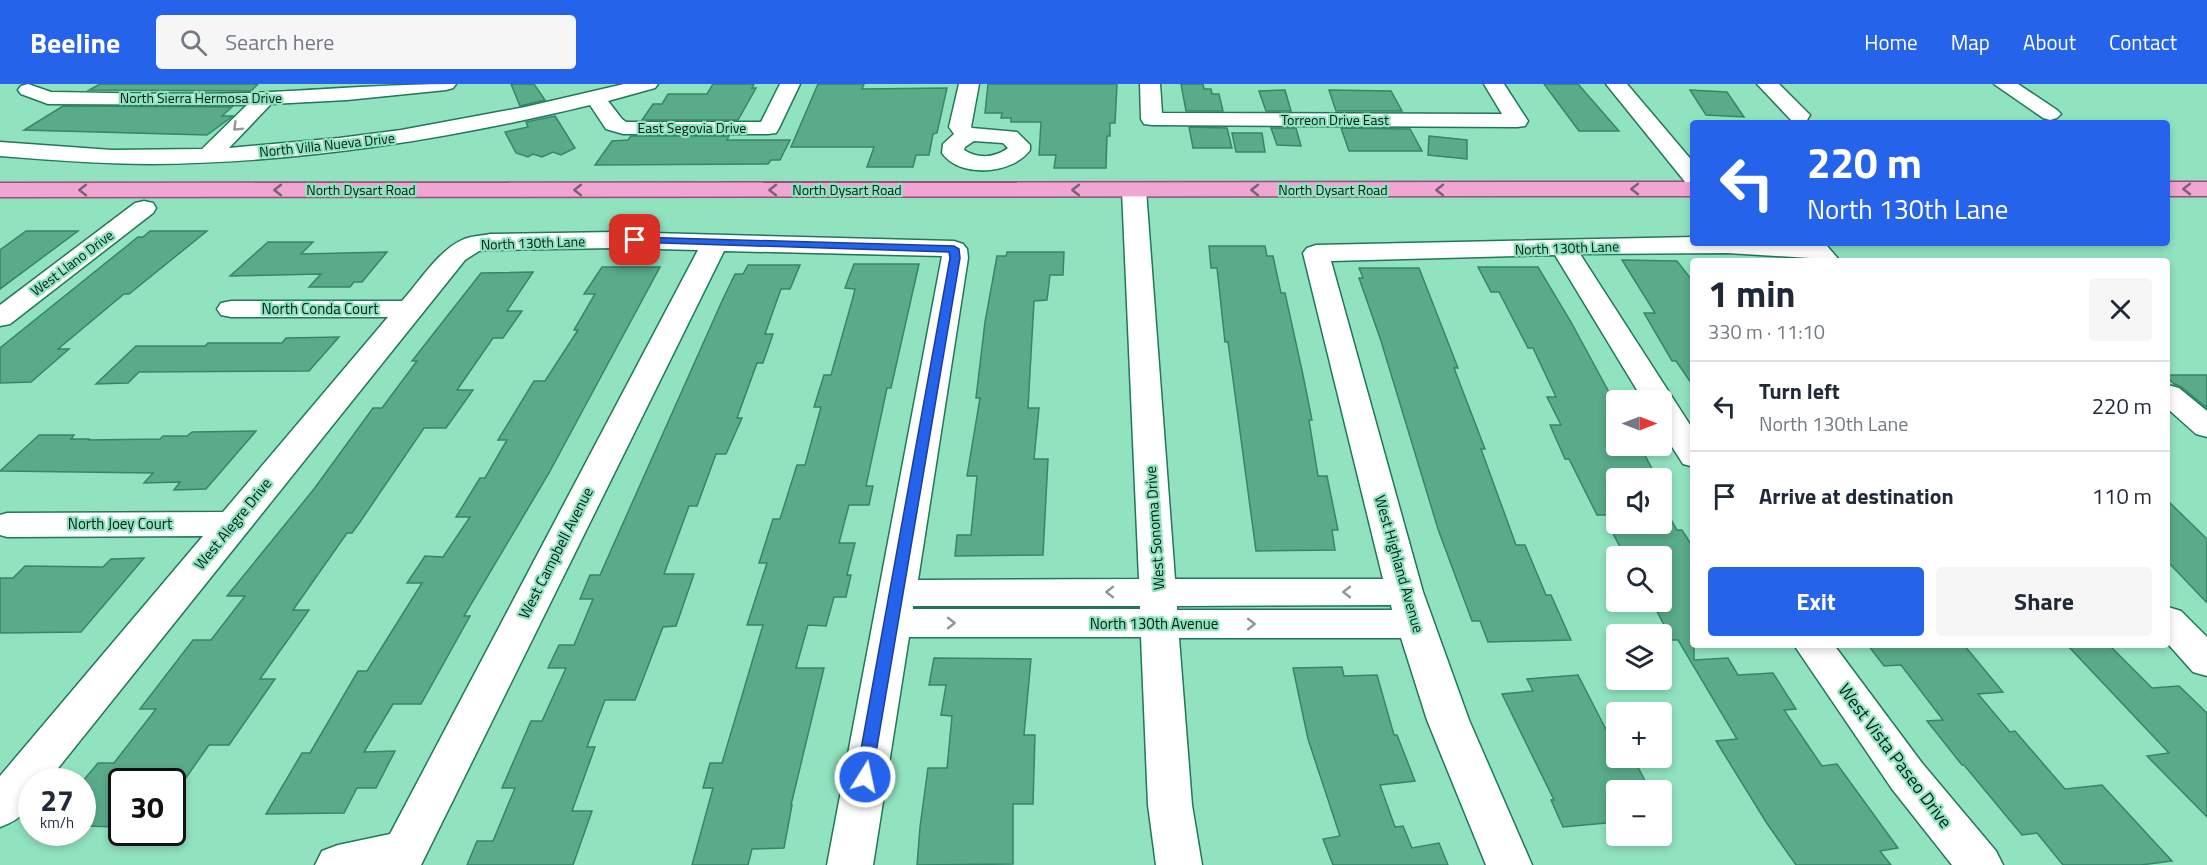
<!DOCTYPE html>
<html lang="en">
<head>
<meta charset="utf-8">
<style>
  :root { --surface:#fff; --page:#f6f6f7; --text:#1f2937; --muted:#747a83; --line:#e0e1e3; --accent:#2563eb }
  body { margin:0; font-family:"Titillium Web",sans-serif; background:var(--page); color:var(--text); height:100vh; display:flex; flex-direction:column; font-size:22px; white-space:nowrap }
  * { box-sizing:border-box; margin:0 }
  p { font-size:20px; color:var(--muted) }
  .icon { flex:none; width:33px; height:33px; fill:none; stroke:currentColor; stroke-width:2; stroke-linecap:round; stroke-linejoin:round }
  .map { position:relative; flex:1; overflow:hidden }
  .details { position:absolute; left:1690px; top:174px; width:480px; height:390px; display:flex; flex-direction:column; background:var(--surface); border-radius:6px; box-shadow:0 3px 9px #0003 }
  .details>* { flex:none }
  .banner { position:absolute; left:1690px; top:36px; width:480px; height:126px; border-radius:6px; box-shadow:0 3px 9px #0003; background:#2563eb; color:#fff; overflow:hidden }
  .needle { width:39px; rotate:90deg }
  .tools { position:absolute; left:1606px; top:306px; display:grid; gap:12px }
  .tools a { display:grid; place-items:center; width:66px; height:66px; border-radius:6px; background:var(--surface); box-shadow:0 3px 9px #0003; font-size:30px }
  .speed { position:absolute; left:18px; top:684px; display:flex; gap:12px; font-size:30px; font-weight:700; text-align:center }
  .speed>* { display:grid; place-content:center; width:78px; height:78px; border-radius:50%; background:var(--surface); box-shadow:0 3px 9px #0003; line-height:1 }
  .speed small { font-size:15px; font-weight:400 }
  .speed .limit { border:3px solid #111; border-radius:9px; background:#fff; color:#111 }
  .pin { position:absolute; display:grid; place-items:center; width:51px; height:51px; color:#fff; margin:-26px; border-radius:12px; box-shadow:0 3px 9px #0006 }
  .me { position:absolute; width:66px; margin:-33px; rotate:10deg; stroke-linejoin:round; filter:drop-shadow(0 0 4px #0008) }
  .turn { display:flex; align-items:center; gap:21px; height:126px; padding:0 18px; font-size:27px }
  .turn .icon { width:78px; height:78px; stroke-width:2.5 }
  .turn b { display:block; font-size:42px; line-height:51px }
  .round { display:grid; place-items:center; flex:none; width:63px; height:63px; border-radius:6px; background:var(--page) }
  .summary { display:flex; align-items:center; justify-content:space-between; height:102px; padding:0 18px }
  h1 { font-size:36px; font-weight:700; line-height:45px }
  .cta { display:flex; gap:12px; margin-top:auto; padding:12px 18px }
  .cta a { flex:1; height:69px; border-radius:6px; background:var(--accent); color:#fff; font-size:24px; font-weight:700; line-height:69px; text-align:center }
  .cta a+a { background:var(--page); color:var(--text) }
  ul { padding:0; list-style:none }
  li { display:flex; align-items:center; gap:18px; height:90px; padding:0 18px; border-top:2px solid var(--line) }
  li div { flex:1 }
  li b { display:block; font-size:22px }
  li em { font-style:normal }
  header { display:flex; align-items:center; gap:36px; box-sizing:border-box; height:84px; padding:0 30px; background:var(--accent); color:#fff }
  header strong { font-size:28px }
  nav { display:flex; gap:33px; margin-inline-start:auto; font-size:21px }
  .search { width:420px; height:54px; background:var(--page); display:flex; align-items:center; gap:15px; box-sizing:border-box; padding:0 21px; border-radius:6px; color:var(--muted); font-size:22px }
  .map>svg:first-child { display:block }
  .building { fill:#59ab8a; stroke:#348768; stroke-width:1.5 }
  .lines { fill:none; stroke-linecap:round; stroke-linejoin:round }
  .minor-casing { stroke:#207759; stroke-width:3 }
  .major-casing { stroke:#964f7c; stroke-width:3 }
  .minor { fill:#fff; fill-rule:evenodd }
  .major { fill:#f0a5d3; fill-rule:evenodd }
  .oneway { stroke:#8c9a95 }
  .oneway2 { stroke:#786273 }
  .route { fill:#2563eb; stroke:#184099; stroke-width:1.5 }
  .labels { text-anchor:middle; stroke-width:4.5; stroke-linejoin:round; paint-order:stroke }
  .far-street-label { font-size:14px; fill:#001f13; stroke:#91e3c0 }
  .street-label { font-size:15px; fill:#001f13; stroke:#91e3c0 }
  .near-street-label { font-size:18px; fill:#001f13; stroke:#91e3c0 }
</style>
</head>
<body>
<header>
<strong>Beeline</strong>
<div class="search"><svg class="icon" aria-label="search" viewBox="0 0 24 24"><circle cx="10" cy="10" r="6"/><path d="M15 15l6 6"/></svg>Search here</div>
<nav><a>Home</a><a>Map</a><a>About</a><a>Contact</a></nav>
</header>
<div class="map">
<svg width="2207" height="781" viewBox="0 0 2207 781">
  <rect width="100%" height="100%" fill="#91e3c0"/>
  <g class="building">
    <path d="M100,0H258L251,7L89,6Z"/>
    <path d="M511,0H534L545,16L520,22Z"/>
    <path d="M713,0H754L752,4H756L738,36H642L653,20H662L668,10H707Z"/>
    <path d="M818,0H864L862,5L947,4L937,49L933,50L929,71H916L913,83H867L874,63H791Z"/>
    <path d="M988,0H1117L1115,39H1110V52H1107L1106,84H1054L1056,71H1039L1041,38H1011V34H1001L1002,29H985Z"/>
    <path d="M1181,0H1203L1204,5H1211L1212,10H1219L1223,27H1186Z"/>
    <path d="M1544,0H1578L1619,47H1579Z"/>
    <path d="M1285,6L1291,27H1266L1259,7Z"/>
    <path d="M1329,6L1391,7L1402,27H1336Z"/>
    <path d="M1690,6L1727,8L1744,33L1706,31Z"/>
    <path d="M63,22L232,23L222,32H233L207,51L24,46Z"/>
    <path d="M555,32L575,64L561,71L553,68L542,73L533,70L528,73L516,69L505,48L528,43L526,38Z"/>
    <path d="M1189,43L1227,44L1232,64H1193Z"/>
    <path d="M1271,44H1296L1301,62L1277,61Z"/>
    <path d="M1341,44L1410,45L1422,67H1349Z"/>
    <path d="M1232,49H1262L1265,68H1236Z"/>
    <path d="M631,52H729L727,56H790L780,76H771L768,80L595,81L612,57L628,56Z"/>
    <path d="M1429,52L1467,56V75L1428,71Z"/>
    <path d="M26,147H78L0,205V166Z"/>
    <path d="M150,147H207L129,210H124L58,265H69L31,298L0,299V264L138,153H143Z"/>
    <path d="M268,158H313L301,170L387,168L362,198H354L350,203H309L321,190L230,192Z"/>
    <path d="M1209,162H1265L1267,172H1273L1281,209H1285L1303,291L1312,336H1309L1318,392H1327L1338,446H1332L1335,466L1256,467L1228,258H1225L1217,184H1211Z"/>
    <path d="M1007,168H1064L1063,191H1050L1047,216L1034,217L1028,324H1039L1034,375H1048L1043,471L955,472L957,451H971L977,392H967L980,314H976L985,238L997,172H1006Z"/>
    <path d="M1622,176L1677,177L1694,199V303L1676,277H1672L1644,229H1655Z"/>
    <path d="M854,180H919L891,304H887L866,402H873L869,421H849L839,459H855L847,491H851L846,513H834L826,542L808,541L796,584H824L791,721H792L784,764L752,765L748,781H692L713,704H703L710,679H722L763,541H747L767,479H759L773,435H780L797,381H805L821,323H814L824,291H831L852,217L855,205L845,204Z"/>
    <path d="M748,181H800L790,205H781L765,250H773L763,279H757L737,334H742L726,370H716L697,422H689L664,490H694L676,542L663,543L635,616H605L587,663H595L572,727H592L573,781H467L477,757H493L515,704H502L531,637H542L566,584H548L559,561H574L593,515H580L590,491H600L722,217L735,190H743Z"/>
    <path d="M602,183H660L549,389L464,532H470L421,620H393L364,668L395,667L376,704H357L344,729L266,730L302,669H310L358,587H367L422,499H407L425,472L443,473L470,433H456L480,394H485L507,356H498L534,297H545L578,246H574L595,210H584Z"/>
    <path d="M1478,183H1538L1571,238L1617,323V362H1640L1657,394H1617V431H1597L1569,375H1565L1550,341H1561L1547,313H1556L1533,264H1528L1499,208H1491Z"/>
    <path d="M1359,184H1419L1458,284H1454L1485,365H1481L1516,461H1525L1546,511H1551L1571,556L1488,558L1480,537H1472L1438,445L1381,257L1359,194H1363Z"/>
    <path d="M533,188L507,227H522L503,254H493L457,306H473L446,344H424L360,438L352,449H347L293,526H309L260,595H275L229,661H209L183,698H122V743L82,742V698L98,679H114L156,625H140L193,556H211L245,512H227L314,405L373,324H382L417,277H412L481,189Z"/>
    <path d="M339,253L309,287L139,288L128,299L96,300L136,262H205L208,259H282L286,254Z"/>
    <path d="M2168,291H2207V324L2180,302L2174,300L2168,294Z"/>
    <path d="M256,347L206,405L174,406L180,398L144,399L153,389L0,387L39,351H74L71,355H90L88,356L160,355L163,352H187L192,348Z"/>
    <path d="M2168,417L2207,455V519L2168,478Z"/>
    <path d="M1662,420L1677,446H1682L1694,465V576L1728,574L1738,591L1773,589L1796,625L1784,626L1822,682L1837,680L1898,764L1880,767L1891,781H1796L1766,738L1716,657L1737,655L1678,556H1672L1652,518H1662V472H1625L1612,448L1662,447Z"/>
    <path d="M144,474L81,548L0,549V494H13L25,482L103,483L111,475Z"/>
    <path d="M1868,561H1964L2003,608L1978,610L2010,648L2015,647L2065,705L2102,701L2172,777L2141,781H2063L2037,749L2022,751L1964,681H1962L1927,637L1943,636L1901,581L1884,582Z"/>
    <path d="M2067,561H2109L2152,604L2179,602L2207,629V733L2147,672L2169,669Z"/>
    <path d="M934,574L1031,575L1024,651H1035L1033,720H1013V780L917,781L920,743L928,684H947L952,632L941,631L946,601H929Z"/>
    <path d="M1342,583L1344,592L1377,591L1394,651H1397L1415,697L1380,701L1395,743L1403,742L1412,764L1439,759L1448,781H1333L1323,755L1340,752L1308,655L1293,584Z"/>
    <path d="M1578,591L1617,667V674H1633L1650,706H1617V738L1563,743L1551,716H1554L1502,610L1533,607L1527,595Z"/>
  </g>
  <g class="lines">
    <defs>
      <g id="minor">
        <path d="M28,0L51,8C118,9 185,11 251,9C320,6 388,0 456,0L453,4L446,6L347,16L271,20L229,64L339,54L401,46L525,23L624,0H658L655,4L608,17L622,35L626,38H761L780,0H800L779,44L776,49L768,50H623L606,45L590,21C446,56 298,79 150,80C100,80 50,76 0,72V58L112,66L202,65L247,21L48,20L21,10L18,6L21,2Z"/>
        <path d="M959,0H979L971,43L972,44L1017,48L1030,61V66C1013,90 960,95 942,69L943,60L954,50L949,43ZM974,57L1003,59L1008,64C995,74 978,75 964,66L965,63Z"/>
        <path d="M1140,0H1160L1162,29L1502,30L1484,0H1504L1528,37L1525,42L1517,43L1152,41L1144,40L1141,35Z"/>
        <path d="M1606,0H1627L1694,79V101L1686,99Z"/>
        <path d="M1757,0H1779L1810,31L1807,36L1799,37L1791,36Z"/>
        <path d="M1994,0H2018L2057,26L2061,30L2057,34L2050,36L2043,34Z"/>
        <path d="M1134,99L1142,101L1146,106L1175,495H1383L1303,169L1307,164L1316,161L1694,153V159H1818L1827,162L1840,177H1813L1810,174L1727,169L1580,170L1694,347V383L1683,380L1662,347V316H1643L1555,171L1331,177L1423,508L1469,636L1532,781H1486L1427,636L1401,554H1179L1192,721L1202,781H1156L1148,721L1141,553H909L873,781H827L942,172L724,167L421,781H315L322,767L338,761L390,750L698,166L615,164L490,166L479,167L465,176L47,698H32C32,723 25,734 0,743V692L203,452L7,453L0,451V431L7,429L223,428L388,233H231L221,231L217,225L221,219L231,217H402C420,197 438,167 462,156C470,152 481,152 490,150L615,148L954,157L963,160L967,165L968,174L918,496L1139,495L1122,106L1126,101ZM1391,521L1392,526H1177V522ZM913,522H1140V525H913Z"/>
        <path d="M144,117L153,119L156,124L153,129L10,240L0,242V221L135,119Z"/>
        <path d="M2168,301L2179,304L2207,327V353L2196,350L2168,325Z"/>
        <path d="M2168,523L2181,527L2207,553V592L2193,588L2168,560Z"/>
        <path d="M1794,561H1834L1922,679L1996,767L2003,781H1952L1892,705Z"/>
      </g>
      <g id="major">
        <path d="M1694,98V112L0,113V99Z"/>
        <rect x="2168" y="98" width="39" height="14"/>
      </g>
    </defs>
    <use href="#minor" class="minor-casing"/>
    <use href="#major" class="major-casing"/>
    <use href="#minor" class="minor"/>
    <use href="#major" class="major"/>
  </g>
  <defs><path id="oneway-chevron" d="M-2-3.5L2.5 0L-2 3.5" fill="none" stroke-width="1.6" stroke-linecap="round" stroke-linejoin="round" transform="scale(1.5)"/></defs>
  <g class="oneway">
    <use href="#oneway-chevron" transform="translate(237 43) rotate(136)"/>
    <use href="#oneway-chevron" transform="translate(1110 508) rotate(180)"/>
    <use href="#oneway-chevron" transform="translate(1347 508) rotate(180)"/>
    <use href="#oneway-chevron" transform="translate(951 539)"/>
    <use href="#oneway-chevron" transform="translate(1251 540)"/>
  </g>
  <g class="oneway2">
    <use href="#oneway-chevron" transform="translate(1635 105) rotate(180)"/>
    <use href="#oneway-chevron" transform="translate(2187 105) rotate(180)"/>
    <use href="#oneway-chevron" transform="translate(83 106) rotate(180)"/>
    <use href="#oneway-chevron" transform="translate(278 106) rotate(180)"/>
    <use href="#oneway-chevron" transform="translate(578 106) rotate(180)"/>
    <use href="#oneway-chevron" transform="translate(773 106) rotate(180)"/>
    <use href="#oneway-chevron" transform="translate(1076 106) rotate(-180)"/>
    <use href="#oneway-chevron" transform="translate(1255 106) rotate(180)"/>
    <use href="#oneway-chevron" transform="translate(1440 106) rotate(180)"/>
  </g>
  <path class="route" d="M635,153L954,162L959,165L960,174L871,698L865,700L859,698L856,693L950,174L949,168L632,158V154Z"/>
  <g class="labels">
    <g class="far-street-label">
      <text x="201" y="19">North Sierra Hermosa Drive</text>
      <text x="1335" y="41">Torreon Drive East</text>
      <text x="692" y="49">East Segovia Drive</text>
      <text transform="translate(327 61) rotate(-6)" y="5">North Villa Nueva Drive</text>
      <text x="361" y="111">North Dysart Road</text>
      <text x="847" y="111">North Dysart Road</text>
      <text x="1333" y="111">North Dysart Road</text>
      <text transform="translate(533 159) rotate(-2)" y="5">North 130th Lane</text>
      <text transform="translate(1567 164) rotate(-2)" y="5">North 130th Lane</text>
      <text transform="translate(72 179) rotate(-37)" y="5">West Llano Drive</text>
    </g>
    <g class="street-label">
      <text x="320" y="230">North Conda Court</text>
      <text x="120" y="445">North Joey Court</text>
      <text transform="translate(233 440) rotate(-51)" y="5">West Alegre Drive</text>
      <text transform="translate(1155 444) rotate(-94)" y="5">West Sonoma Drive</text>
      <text transform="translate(556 469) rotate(-63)" y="5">West Campbell Avenue</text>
      <text transform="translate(1399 480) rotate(74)" y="5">West Highland Avenue</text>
      <text x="1154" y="545">North 130th Avenue</text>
    </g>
    <g class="near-street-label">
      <text transform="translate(1895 672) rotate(53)" y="6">West Vista Paseo Drive</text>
    </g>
  </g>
</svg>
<div class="tools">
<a><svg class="needle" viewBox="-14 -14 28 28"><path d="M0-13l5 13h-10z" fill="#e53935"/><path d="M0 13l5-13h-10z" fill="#747a83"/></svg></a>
<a><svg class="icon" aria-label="sound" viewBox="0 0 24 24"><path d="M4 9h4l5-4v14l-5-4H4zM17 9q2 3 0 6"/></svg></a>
<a><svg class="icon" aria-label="search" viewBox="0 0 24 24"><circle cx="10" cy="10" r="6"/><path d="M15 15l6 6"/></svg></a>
<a><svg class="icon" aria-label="layers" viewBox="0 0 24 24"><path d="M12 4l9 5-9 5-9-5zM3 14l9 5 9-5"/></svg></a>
<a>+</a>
<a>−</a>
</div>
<div class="speed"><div>27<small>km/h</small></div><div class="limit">30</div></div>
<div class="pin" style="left:635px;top:156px;background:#d93025"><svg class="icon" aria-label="arrive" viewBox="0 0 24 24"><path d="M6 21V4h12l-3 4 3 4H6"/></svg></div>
<svg class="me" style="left:865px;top:693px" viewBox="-20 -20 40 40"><circle r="17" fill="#2563eb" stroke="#fff" stroke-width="3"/><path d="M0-11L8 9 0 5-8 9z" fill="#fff"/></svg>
<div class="banner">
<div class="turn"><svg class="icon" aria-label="left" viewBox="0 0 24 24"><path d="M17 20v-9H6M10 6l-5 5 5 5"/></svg><div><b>220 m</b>North 130th Lane</div></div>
</div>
<section class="details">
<div class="summary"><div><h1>1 min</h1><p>330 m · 11:10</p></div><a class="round"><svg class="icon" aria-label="close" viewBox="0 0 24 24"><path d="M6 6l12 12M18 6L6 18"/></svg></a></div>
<ul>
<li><svg class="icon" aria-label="left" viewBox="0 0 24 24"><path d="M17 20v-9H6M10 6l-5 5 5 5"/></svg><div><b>Turn left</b><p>North 130th Lane</p></div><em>220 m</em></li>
<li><svg class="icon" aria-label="arrive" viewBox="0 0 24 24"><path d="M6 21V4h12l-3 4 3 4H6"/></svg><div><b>Arrive at destination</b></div><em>110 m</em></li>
</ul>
<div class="cta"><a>Exit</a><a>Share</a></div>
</section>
</div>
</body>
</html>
